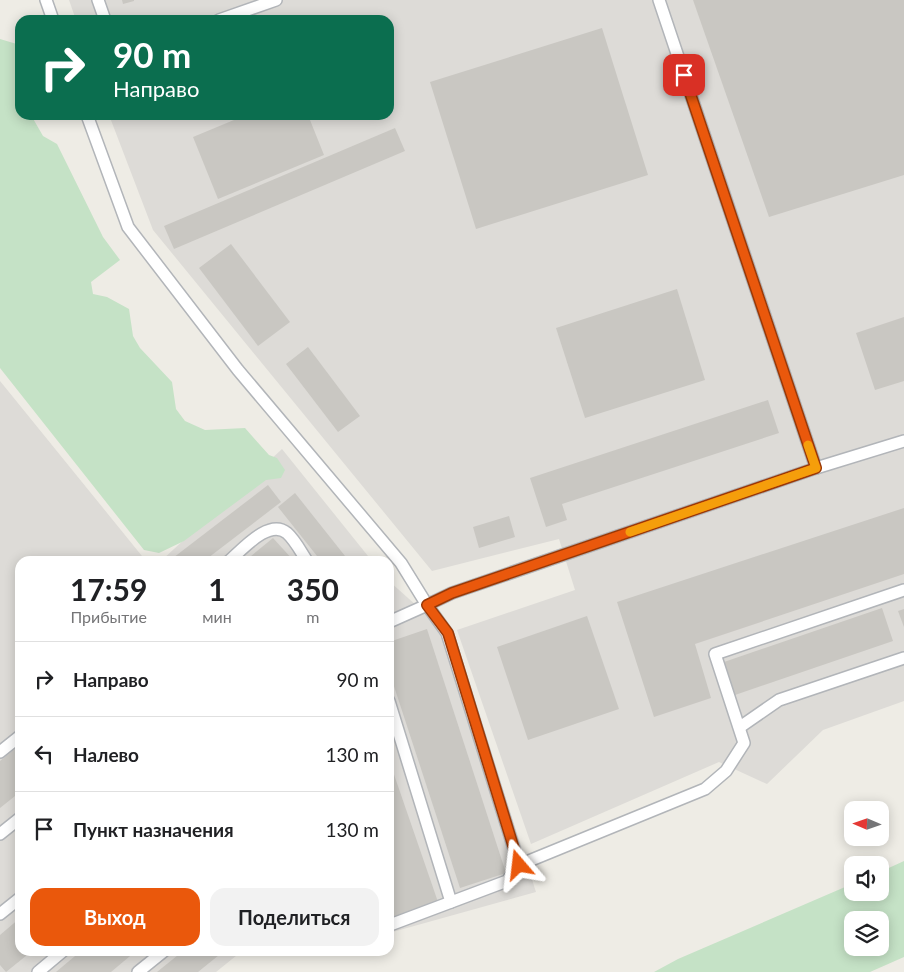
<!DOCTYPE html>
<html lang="ru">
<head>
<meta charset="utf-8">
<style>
  :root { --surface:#fff; --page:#f2f2f2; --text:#202124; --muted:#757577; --line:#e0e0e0; --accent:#ea580c }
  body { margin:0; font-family:Lato,sans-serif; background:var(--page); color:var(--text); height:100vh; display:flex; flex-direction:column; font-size:19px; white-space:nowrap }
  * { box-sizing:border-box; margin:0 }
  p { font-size:16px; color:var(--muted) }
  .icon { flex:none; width:28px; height:28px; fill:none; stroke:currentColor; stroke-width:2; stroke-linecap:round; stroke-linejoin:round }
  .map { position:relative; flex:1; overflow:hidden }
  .sheet { position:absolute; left:15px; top:556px; width:379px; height:400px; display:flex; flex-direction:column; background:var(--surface); border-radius:15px; box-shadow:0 2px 12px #0003 }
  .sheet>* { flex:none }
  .top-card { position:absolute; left:15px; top:15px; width:379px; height:105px; border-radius:15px; box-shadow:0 2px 12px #0003; background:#0b6e4f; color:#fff; overflow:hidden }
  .needle { width:32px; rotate:272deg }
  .buttons { position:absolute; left:844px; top:801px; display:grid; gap:10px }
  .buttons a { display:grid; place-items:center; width:45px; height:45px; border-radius:10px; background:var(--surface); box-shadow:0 2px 12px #0003; font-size:25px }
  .pin { position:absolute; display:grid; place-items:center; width:42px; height:42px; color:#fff; margin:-21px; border-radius:10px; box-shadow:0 2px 8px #0006 }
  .me { position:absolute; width:55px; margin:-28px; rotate:343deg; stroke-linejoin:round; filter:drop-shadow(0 0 4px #0008) }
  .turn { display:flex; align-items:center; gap:18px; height:105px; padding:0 15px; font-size:22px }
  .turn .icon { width:65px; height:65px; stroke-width:2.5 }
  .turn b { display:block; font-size:35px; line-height:42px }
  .eta { display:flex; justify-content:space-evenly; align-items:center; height:85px; text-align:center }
  .eta b { font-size:30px; font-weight:700; line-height:35px }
  .cta { display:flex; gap:10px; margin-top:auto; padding:10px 15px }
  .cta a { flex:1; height:58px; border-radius:15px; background:var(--accent); color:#fff; font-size:20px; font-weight:700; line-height:58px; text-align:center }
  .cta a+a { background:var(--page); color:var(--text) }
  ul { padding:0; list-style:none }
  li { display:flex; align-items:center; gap:15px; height:75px; padding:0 15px; border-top:1px solid var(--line) }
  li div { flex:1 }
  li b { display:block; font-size:19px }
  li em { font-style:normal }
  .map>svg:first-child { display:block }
  .industrial { fill:#dddbd7 }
  .green { fill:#c5e2c6; fill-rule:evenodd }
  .building { fill:#c9c7c2 }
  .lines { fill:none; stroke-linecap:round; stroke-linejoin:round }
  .lane-casing { stroke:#b2b5b9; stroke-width:14 }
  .lane { stroke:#fff; stroke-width:11 }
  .route-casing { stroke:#983908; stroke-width:12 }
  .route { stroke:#ea580c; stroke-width:9 }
  .slow { stroke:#f59e0b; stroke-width:9 }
</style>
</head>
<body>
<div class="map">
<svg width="904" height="972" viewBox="0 0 904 972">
  <rect width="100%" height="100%" fill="#eeece5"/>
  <g class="industrial">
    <path d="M69,0H904V701L823,730L767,784L719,762L531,844L457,630L575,590L559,539L432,571L153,230L109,115H389V20H76Z"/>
    <path d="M0,381L146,561H20V951H242L216,972H0Z"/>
    <path d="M282,449L372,561H161Z"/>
    <path d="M389,581L455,640L536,892L389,933Z"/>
  </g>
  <g class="green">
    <path d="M0,39L20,45V115H31L43,136L57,144L103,237L120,260L91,282L93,294L107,297L129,309L133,336L140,348L172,382L176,409L185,421L205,430L245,428L269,455L277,458L285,470L281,478L266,480L184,541L159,553L144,550L0,368Z"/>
    <path d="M904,861V957L870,972H654L678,959L852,884V892H880V872ZM852,920H880V948H852Z"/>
  </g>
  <g class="building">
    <path d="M122,0H134V1L123,4Z"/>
    <path d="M693,0H904V175L769,217Z"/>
    <path d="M602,28L648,175L476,229L430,82Z"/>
    <path d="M246,115H308L324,155L218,199L193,137Z"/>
    <path d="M395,128L405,151L174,249L164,226Z"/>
    <path d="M231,244L290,322L258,346L199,268Z"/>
    <path d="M677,289L705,380L585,418L556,328Z"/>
    <path d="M904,317V381L875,390L856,333Z"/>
    <path d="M308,347L360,416L338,432L286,364Z"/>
    <path d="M768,400L779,433L562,504L567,520L546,527L530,478Z"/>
    <path d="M268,485L281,502L204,561H169Z"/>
    <path d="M295,493L349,561H321L278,507Z"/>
    <path d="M904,508V574L695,644L711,698L654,717L617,602Z"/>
    <path d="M509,516L515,537L479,548L473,527Z"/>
    <path d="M273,538L294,561H245Z"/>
    <path d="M882,608L893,641L735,695L724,662Z"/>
    <path d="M904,609V627L898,611Z"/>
    <path d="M587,616L619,709L528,740L497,647Z"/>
    <path d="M427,629L506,873L460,888L389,671V642Z"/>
    <path d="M20,745V792L0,808V761Z"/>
    <path d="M389,760L438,902L393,918L389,905Z"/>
    <path d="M20,918V951H32L6,972L0,965V935Z"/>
    <path d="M81,951H136L111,972H56Z"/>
    <path d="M183,951H224L198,972H157Z"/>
  </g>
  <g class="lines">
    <defs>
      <g id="lane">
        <path d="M46,0L53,20"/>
        <path d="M98,0L105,20"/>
        <path d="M659,0L816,468"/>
        <path d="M219,20L276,0"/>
        <path d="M87,115L128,227L238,370L401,563L427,605L452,593L816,468L904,441"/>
        <path d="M229,561C242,550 269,518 287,533C295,540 301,552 307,561"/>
        <path d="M389,622L427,605L447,633L519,865L705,789L726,771L744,743L715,654L904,590"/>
        <path d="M389,701L451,902"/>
        <path d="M740,727L779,700L904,658"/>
        <path d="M0,752L20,736"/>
        <path d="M0,834L20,818"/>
        <path d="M0,914L20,898"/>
        <path d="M389,924L390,925L507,881L519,865"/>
        <path d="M38,972L63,951"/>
        <path d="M138,972L164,951"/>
      </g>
    </defs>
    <use href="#lane" class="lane-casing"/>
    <use href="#lane" class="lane"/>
  </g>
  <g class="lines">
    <defs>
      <path id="route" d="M519,865L448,633L427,605L452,593L816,468L684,75"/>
    </defs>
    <use href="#route" class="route-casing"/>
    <use href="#route" class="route"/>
    <path class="slow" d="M630,532L816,468L808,445"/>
  </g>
</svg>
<div class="buttons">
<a><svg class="needle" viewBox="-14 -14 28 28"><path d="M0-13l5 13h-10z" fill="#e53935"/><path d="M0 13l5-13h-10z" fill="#757577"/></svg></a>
<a><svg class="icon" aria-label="sound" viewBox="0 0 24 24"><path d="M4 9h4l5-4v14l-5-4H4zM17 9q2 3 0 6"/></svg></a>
<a><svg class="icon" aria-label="layers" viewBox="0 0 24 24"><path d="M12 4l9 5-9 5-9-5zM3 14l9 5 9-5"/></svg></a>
</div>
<div class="pin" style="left:684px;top:75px;background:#d93025"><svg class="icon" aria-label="arrive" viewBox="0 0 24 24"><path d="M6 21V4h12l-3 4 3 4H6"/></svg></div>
<svg class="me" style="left:519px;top:865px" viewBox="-20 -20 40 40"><path d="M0-17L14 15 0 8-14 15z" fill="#ea580c" stroke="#fff" stroke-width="4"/></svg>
<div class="top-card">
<div class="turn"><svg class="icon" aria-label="right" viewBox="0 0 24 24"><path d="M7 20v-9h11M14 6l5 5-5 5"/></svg><div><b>90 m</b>Направо</div></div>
</div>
<section class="sheet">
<div class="eta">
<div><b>17:59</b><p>Прибытие</p></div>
<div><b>1</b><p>мин</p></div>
<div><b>350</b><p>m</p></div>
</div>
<ul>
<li><svg class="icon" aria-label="right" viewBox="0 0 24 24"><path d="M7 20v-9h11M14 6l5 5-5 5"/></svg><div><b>Направо</b></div><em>90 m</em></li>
<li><svg class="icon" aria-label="left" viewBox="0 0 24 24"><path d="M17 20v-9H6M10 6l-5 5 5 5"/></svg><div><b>Налево</b></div><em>130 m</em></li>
<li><svg class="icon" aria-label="arrive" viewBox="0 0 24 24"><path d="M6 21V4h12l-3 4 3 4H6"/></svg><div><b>Пункт назначения</b></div><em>130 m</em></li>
</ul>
<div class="cta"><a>Выход</a><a>Поделиться</a></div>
</section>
</div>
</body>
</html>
